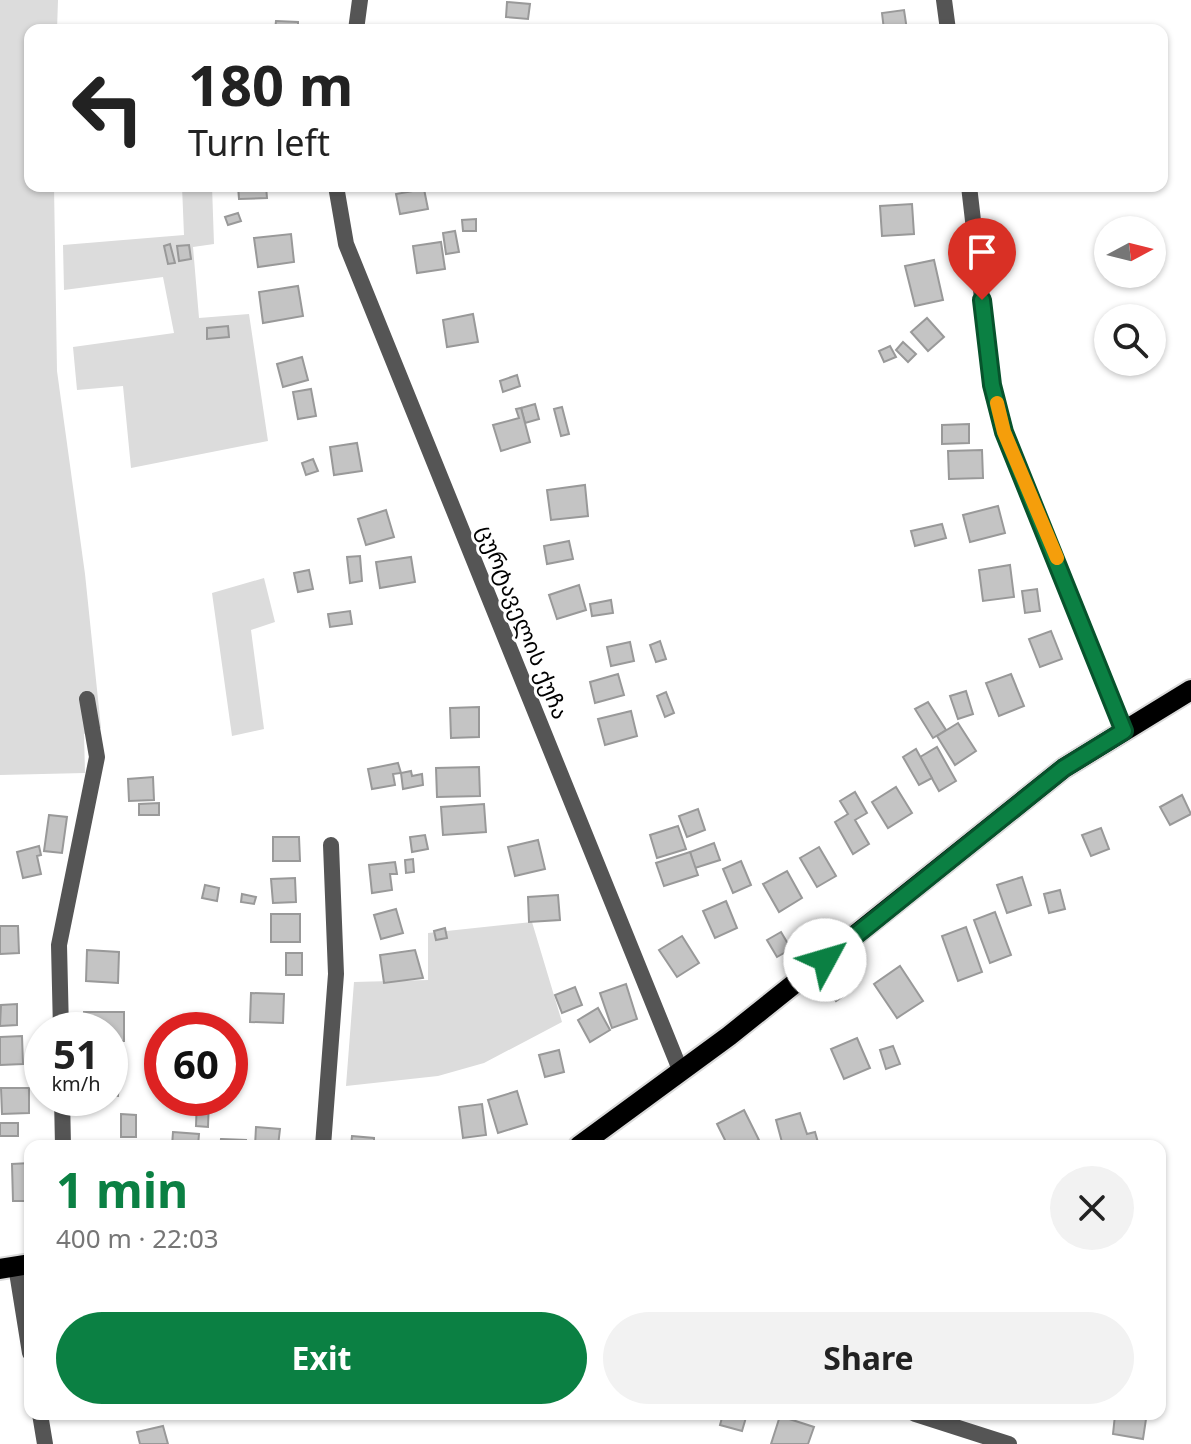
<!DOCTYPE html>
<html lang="en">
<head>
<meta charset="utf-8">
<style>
  :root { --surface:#fff; --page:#f2f2f2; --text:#222; --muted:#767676; --accent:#0b8043 }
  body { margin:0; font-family:"Noto Sans","Noto Sans Georgian",sans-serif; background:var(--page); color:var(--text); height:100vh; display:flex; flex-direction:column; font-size:30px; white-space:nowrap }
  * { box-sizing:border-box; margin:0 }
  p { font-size:26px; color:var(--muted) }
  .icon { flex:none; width:44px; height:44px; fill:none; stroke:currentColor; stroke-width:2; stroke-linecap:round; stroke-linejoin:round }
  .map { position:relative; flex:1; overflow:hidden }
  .sheet { position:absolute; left:24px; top:1140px; width:1142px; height:280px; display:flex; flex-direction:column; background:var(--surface); border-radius:16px; box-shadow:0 2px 6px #0004 }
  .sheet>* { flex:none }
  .guide { position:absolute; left:24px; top:24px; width:1144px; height:168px; border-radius:16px; box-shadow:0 2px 6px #0004; background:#fff; color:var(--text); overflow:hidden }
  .needle { width:52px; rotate:83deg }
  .controls { position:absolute; left:1094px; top:216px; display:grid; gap:16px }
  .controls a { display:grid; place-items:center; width:72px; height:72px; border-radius:50%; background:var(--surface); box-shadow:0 2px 6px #0004; font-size:40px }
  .speed { position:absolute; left:24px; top:1012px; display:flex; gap:16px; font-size:40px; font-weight:700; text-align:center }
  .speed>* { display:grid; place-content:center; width:104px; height:104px; border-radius:50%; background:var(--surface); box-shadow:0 2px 6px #0004; line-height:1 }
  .speed small { font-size:20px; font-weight:400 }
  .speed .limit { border:12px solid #d22; background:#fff; color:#111 }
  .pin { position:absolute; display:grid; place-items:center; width:68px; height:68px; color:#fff; margin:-82px -34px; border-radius:50% 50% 50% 0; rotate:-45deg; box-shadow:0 0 8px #0007 }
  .pin .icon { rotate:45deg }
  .me { position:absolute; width:88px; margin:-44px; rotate:51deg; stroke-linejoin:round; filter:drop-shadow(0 0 6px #0008) }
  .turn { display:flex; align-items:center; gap:28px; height:168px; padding:0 32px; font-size:36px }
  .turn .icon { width:104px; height:104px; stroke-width:2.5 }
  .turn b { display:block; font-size:56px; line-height:68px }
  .round { display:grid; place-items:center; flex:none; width:84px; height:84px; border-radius:42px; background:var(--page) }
  .head { display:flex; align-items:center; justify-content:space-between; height:136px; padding:0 32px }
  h1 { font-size:48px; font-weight:700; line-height:60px; color:var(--accent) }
  .cta { display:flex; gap:16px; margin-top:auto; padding:16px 32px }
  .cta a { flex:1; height:92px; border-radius:48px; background:var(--accent); color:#fff; font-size:32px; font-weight:700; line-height:92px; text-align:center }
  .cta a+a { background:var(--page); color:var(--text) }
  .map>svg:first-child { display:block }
  .green { fill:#dcdcdc }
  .building { fill:#c4c4c4; stroke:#999; stroke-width:2 }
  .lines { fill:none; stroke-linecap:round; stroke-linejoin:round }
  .primary-casing { stroke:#dbdbdb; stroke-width:24 }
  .street { stroke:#555; stroke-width:16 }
  .primary { stroke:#000; stroke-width:20 }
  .route-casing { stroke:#07532c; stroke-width:20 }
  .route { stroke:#0b8043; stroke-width:14 }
  .slow { stroke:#f59e0b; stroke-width:14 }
  .labels { text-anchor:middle; stroke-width:6; stroke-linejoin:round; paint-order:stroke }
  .street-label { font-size:22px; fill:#000; stroke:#fff }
</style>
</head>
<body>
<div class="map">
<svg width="1191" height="1444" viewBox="0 0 1191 1444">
  <rect width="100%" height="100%" fill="#fff"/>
  <g class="green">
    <path d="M0,0H58L57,30H30V186H54L57,371L85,574L101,728L84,734L85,773L0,775Z"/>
    <path d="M182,186H212L214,244L193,247L199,318L249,314L268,441L131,468L123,386L77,390L73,347L174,333L163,277L64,290L63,245L184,235Z"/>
    <path d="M264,578L275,622L251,630L264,729L232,736L212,593Z"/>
    <path d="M532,922L562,1022L484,1063L438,1076L346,1086L354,982L428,980V933Z"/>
  </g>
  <g class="building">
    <path d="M507,2L530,4L528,19L506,17Z"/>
    <path d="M904,10L907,30H884L882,13Z"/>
    <path d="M276,21L298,22V30H275Z"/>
    <path d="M238,186H266L267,198L239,199Z"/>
    <path d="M424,189L428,209L400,214L396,194Z"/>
    <path d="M912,204L914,234L882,236L880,206Z"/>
    <path d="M238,213L241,221L228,225L225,217Z"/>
    <path d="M476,219V231H463L462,220Z"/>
    <path d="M455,231L459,252L446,254L443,233Z"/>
    <path d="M291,234L294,262L258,267L254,238Z"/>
    <path d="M441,242L445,269L417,273L413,246Z"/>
    <path d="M170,244L175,263L168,264L164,246Z"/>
    <path d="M189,245L191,259L179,261L177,246Z"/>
    <path d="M934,260L943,300L915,306L905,266Z"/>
    <path d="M298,286L303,316L263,323L259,292Z"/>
    <path d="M473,314L478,342L447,347L443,320Z"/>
    <path d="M927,318L944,337L928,351L911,332Z"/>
    <path d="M228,326L229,337L207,339V328Z"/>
    <path d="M903,342L916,354L908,362L896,350Z"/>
    <path d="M890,346L896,357L884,362L879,351Z"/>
    <path d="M302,357L308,380L283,387L277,364Z"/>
    <path d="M517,375L520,386L503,392L500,381Z"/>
    <path d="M311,389L316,416L298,419L293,392Z"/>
    <path d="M535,404L539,419L525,423L521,408Z"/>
    <path d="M562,407L569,434L561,436L554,409Z"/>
    <path d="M521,408L530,442L501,451L493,425L519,418L516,409Z"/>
    <path d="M969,424V443L942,444V425Z"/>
    <path d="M357,443L362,471L334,475L330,447Z"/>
    <path d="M982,450L983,478L949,479L948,451Z"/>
    <path d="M313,459L318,471L306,475L302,463Z"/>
    <path d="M585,485L588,516L551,520L547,490Z"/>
    <path d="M998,506L1005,533L970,542L963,515Z"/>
    <path d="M386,510L394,537L366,545L358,519Z"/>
    <path d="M942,524L946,538L915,546L911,531Z"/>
    <path d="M569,541L573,559L547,564L544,546Z"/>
    <path d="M360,556L362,581L350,583L347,557Z"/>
    <path d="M411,557L415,582L380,588L376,562Z"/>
    <path d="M1010,565L1014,597L983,601L979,570Z"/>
    <path d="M309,570L313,589L298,592L294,573Z"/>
    <path d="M579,585L586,610L557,619L549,595Z"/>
    <path d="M1037,589L1040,611L1025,613L1022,591Z"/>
    <path d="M611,600L613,613L592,616L590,604Z"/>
    <path d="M350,611L352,624L330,627L328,614Z"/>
    <path d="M1051,631L1062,659L1040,667L1029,639Z"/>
    <path d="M660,641L666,659L656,662L650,645Z"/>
    <path d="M630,642L634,661L611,666L607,647Z"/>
    <path d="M618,674L624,695L595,703L590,682Z"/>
    <path d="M1011,674L1024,706L999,716L986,683Z"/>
    <path d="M966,691L973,714L958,719L950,696Z"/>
    <path d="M666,692L674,713L665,717L657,696Z"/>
    <path d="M928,702L946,730L933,738L915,709Z"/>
    <path d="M479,707V737L451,738L450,708Z"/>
    <path d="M631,711L637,736L605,745L598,719Z"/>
    <path d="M958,723L976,751L955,765L937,736Z"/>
    <path d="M937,747L956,781L939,791L920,757Z"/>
    <path d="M916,749L932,778L919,785L903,757Z"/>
    <path d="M398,763L401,773L393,774L395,785L372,789L368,769Z"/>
    <path d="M479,767L480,796L437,797L436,768Z"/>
    <path d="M411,771L412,776L422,774L423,785L403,789L401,773Z"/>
    <path d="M153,777L154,800L129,801L128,779Z"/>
    <path d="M896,787L912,813L888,828L872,802Z"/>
    <path d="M855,792L867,813L855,820L869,844L853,854L835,822L848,814L840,801Z"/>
    <path d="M1182,795L1191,814L1170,825L1160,807Z"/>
    <path d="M159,803V815H139V804Z"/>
    <path d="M484,804L486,832L443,835L441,807Z"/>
    <path d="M698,809L705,830L687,837L679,816Z"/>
    <path d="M49,815L67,817L62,853L44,851Z"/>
    <path d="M678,826L686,849L657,858L650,835Z"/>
    <path d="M1101,828L1109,849L1091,856L1082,835Z"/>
    <path d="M425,835L428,849L412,852L410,837Z"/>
    <path d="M273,837H299L300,861H273Z"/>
    <path d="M538,840L545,869L515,876L508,847Z"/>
    <path d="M714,843L720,860L695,868L690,852Z"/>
    <path d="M39,846L41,855L37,856L41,874L23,878L17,852Z"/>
    <path d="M819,847L836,876L817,887L800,858Z"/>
    <path d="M690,852L698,875L664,886L656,863Z"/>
    <path d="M413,859L414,872L406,873L405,860Z"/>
    <path d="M741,861L751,885L733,893L723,869Z"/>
    <path d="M395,862L397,874H390L392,890L372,893L369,865Z"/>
    <path d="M787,871L802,898L779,912L763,884Z"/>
    <path d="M1022,877L1031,905L1007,913L997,885Z"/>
    <path d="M295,878L296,902L273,903L271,879Z"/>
    <path d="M205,885L219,888L217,901L202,898Z"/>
    <path d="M1060,890L1065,909L1049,913L1044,894Z"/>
    <path d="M242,894L256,897L254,904L241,902Z"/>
    <path d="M558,895L560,920L529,922L528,897Z"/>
    <path d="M726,901L737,928L715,938L703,911Z"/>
    <path d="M396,909L403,933L381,939L374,915Z"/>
    <path d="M995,912L1011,955L990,963L974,920Z"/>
    <rect x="271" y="914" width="29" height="28"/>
    <path d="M0,926H18L19,953L0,954Z"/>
    <path d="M966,927L982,972L958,981L942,936Z"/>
    <path d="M445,928L447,938L436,940L434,931Z"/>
    <path d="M781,932L791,949L777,957L767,940Z"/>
    <path d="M682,936L699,963L677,977L659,950Z"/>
    <path d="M87,950L119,952L118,983L86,981Z"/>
    <path d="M415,950L423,978L384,983L380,955Z"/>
    <rect x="286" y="953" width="16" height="22"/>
    <path d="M900,966L923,1001L897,1018L874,984Z"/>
    <path d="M834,983L843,996L836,1001L827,989Z"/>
    <path d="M626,984L637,1019L612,1028L600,993Z"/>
    <path d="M575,987L582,1005L562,1013L555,995Z"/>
    <path d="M251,993L284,994L283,1023L250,1022Z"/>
    <path d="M17,1004V1025L0,1026L1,1005Z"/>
    <path d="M598,1008L610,1030L590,1042L578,1020Z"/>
    <path d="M84,1012H124V1041H110V1030H84Z"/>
    <path d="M22,1036L23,1064L0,1065V1037Z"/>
    <path d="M857,1038L870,1068L844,1079L831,1049Z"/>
    <path d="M893,1046L900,1064L886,1069L880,1050Z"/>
    <path d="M559,1050L564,1072L545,1077L539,1055Z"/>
    <path d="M110,1067H120L118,1096L110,1095Z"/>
    <path d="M1,1088H29V1113L2,1114Z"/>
    <path d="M517,1091L527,1124L498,1133L488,1100Z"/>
    <path d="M197,1098H209L208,1127L196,1126Z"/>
    <path d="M482,1104L486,1135L463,1138L459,1107Z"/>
    <path d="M744,1110L759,1140L747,1146H728L717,1124Z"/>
    <path d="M800,1113L807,1134L815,1132L819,1146H783L776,1120Z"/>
    <path d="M121,1114L136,1115V1137H121Z"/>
    <rect x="0" y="1123" width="18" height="13"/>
    <path d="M256,1127L280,1129L278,1146H255Z"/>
    <path d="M173,1132L199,1134L198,1146H172Z"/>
    <path d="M352,1136L374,1138V1146H351Z"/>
    <path d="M221,1139L246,1140V1146H220Z"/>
    <path d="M30,1163V1201H13L12,1164Z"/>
    <path d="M723,1414H747L742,1431L720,1425Z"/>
    <path d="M1115,1415L1146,1419L1143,1439L1113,1434Z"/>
    <path d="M780,1416L814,1427L808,1444H771Z"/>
    <path d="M163,1426L168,1444H140L137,1432Z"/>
  </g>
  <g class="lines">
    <defs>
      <g id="primary">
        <path d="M579,1146L729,1036L1064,768L1191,690"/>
        <path d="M0,1269L30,1264"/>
      </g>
    </defs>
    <use href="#primary" class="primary-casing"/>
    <g class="street">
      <path d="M944,0L948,30"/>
      <path d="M356,30L360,0"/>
      <path d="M336,186L346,244L681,1072"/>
      <path d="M969,186L992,385L1004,432L1124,731"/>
      <path d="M61,1030L59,945L97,757L87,699"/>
      <path d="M62,1098L63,1146"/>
      <path d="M323,1146L336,974L331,845"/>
      <path d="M16,1266L30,1353"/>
      <path d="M40,1414L45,1444"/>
      <path d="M915,1414L1009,1444"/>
    </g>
    <use href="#primary" class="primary"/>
  </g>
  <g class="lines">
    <defs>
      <path id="route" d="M825,960L1064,768L1124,731L1004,432L992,385L982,300"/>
    </defs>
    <use href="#route" class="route-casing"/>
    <use href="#route" class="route"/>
    <path class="slow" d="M997,403L1004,432L1057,558"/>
  </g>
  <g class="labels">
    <g class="street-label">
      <text transform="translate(523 622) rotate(68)" y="8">ცურტაველის ქუჩა</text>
    </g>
  </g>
</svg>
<div class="controls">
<a><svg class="needle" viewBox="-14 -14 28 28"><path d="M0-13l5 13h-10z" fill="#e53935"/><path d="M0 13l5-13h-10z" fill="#767676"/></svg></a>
<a><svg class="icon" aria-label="search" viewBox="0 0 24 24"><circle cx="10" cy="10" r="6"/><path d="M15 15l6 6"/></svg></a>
</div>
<div class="speed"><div>51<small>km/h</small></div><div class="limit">60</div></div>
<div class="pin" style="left:982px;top:300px;background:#d93025"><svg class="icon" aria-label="arrive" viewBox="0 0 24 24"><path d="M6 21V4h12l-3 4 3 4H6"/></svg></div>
<svg class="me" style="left:825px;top:960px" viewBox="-20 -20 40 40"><circle r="19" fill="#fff"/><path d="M0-13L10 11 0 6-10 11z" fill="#0b8043"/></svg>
<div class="guide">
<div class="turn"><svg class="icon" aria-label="left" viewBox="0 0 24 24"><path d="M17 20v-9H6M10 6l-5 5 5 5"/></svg><div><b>180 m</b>Turn left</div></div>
</div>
<section class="sheet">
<div class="head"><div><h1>1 min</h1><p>400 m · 22:03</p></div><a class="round"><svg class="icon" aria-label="close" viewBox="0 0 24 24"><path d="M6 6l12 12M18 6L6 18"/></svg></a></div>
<div class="cta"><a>Exit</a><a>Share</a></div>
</section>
</div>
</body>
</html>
